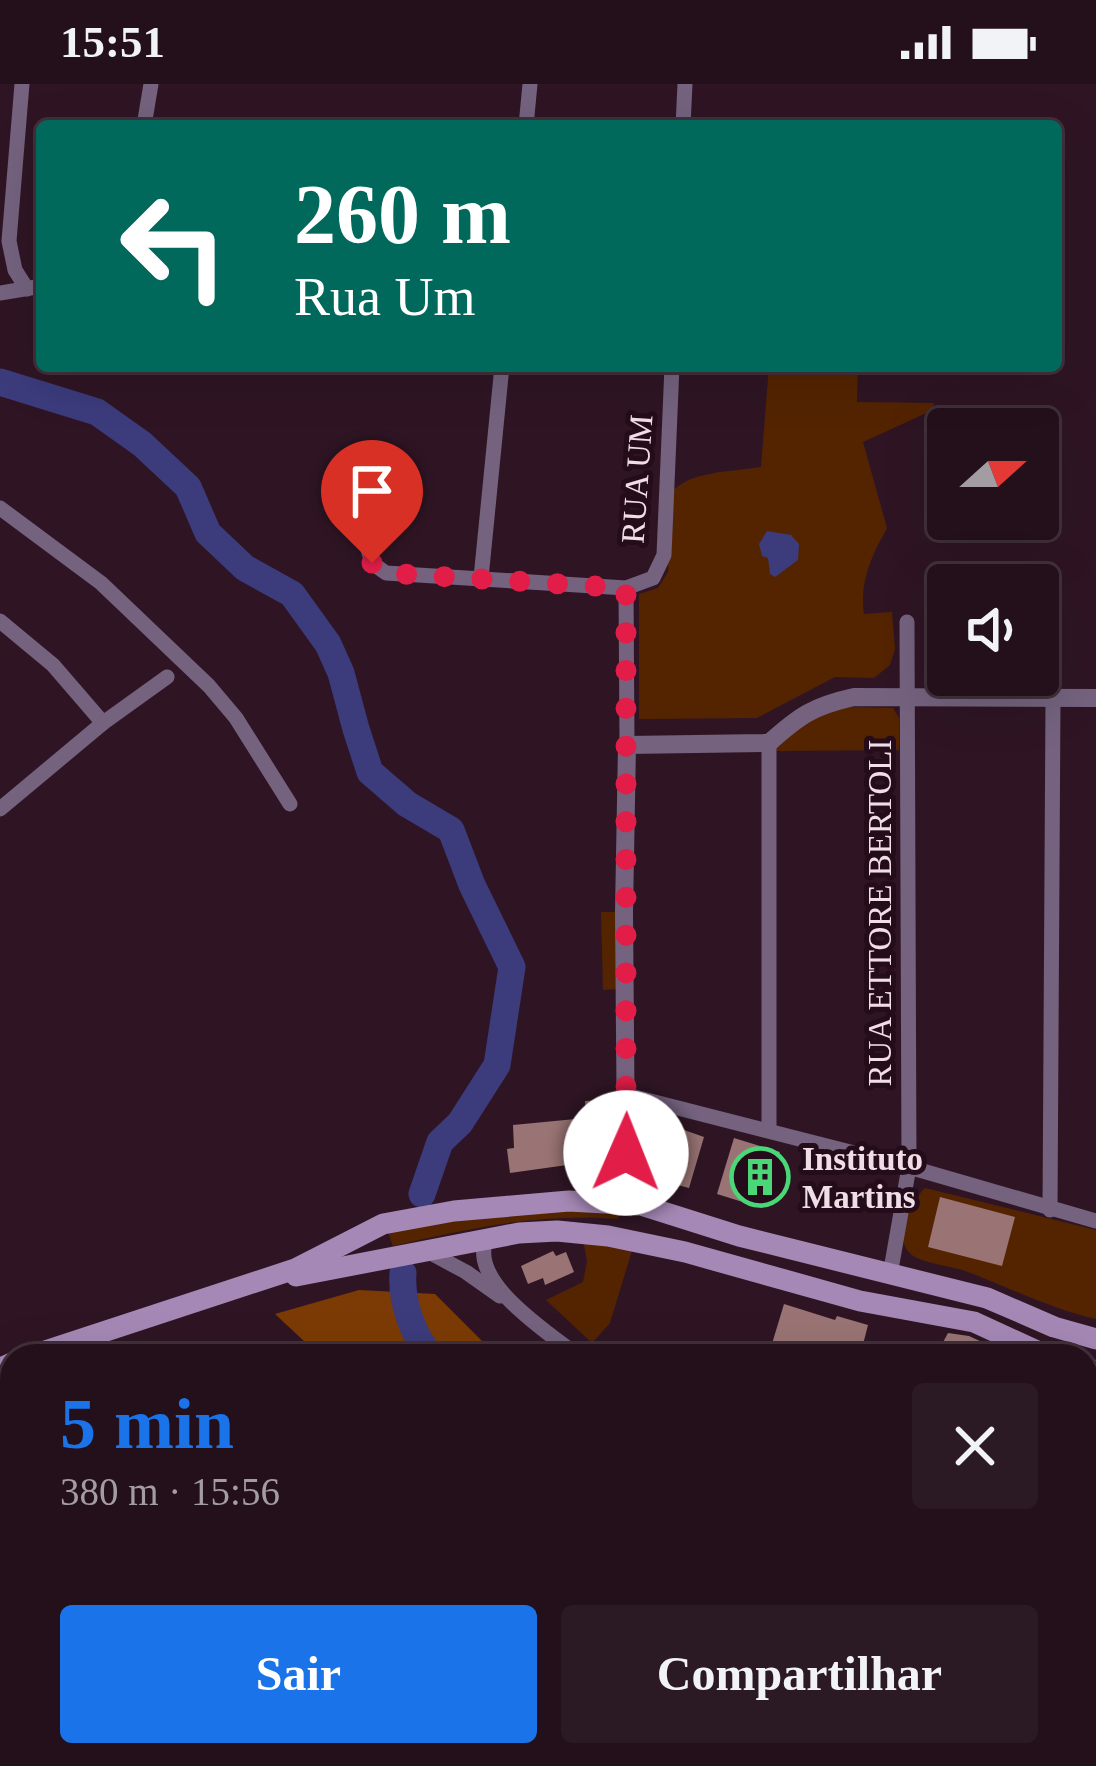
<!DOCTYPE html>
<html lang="pt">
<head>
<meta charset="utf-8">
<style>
  :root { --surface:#23101b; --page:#2b1924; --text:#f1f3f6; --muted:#a39da3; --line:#40303a; --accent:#1a73e8 }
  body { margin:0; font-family:"Times New Roman",serif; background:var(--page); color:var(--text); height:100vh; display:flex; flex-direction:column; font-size:45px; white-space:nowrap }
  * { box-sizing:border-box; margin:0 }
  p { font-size:39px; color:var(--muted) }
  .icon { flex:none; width:66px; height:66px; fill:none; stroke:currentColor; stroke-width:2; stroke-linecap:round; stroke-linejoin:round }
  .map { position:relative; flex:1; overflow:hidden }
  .panel { position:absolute; left:0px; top:1260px; width:1098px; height:423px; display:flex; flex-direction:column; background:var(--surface); border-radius:36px 36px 0 0; box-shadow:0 12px 48px #0002,0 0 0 3px var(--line) }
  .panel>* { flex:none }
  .top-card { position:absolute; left:36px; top:36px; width:1026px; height:252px; border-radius:12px; box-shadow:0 12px 48px #0002,0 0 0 3px var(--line); background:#00695c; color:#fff; overflow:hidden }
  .needle { width:78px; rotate:69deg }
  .controls { position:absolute; left:927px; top:324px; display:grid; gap:24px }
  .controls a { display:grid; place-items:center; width:132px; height:132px; border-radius:12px; background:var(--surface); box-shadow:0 12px 48px #0002,0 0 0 3px var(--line); font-size:60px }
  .pin { position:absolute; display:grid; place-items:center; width:102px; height:102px; color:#fff; margin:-123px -51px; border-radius:50% 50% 50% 0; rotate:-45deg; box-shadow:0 0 12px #0007 }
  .pin .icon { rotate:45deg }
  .me { position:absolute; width:132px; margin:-66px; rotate:1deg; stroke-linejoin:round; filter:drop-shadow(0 0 9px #0008) }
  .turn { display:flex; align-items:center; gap:42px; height:252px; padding:0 60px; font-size:54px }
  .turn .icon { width:156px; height:156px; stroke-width:2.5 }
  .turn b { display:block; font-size:84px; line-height:102px }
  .round { display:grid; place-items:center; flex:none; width:126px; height:126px; border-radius:12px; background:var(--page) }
  .summary { display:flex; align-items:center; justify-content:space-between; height:204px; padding:0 60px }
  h1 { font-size:72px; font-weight:700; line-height:90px; color:var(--accent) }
  .button { display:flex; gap:24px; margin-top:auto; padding:24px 60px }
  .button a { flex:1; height:138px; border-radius:12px; background:var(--accent); color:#fff; font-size:48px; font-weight:700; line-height:138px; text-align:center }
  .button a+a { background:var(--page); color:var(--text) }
  .status { display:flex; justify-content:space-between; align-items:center; height:84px; padding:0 60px; background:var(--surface); direction:ltr }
  .status svg { height:33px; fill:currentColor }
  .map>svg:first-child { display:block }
  .green { fill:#542400 }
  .forest { fill:#7c3b04 }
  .water { fill:#3c3b7c }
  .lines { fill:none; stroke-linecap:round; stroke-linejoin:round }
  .river { stroke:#3c3b7c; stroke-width:27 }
  .building { fill:#9a7474 }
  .service { stroke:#74627e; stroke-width:8 }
  .minor { stroke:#74627e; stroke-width:15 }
  .tertiary { stroke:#74627e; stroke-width:18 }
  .secondary { stroke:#a588b5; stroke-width:21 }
  .route { stroke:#e11d48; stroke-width:21; stroke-dasharray:0 37.8 }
  .labels { text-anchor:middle; stroke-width:10; stroke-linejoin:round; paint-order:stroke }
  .street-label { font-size:33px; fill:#f0dee7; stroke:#250c1a }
  .poi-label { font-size:33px; font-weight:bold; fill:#f0dee7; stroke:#250c1a; text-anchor:start }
</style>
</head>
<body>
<div class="status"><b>15:51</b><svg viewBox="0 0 49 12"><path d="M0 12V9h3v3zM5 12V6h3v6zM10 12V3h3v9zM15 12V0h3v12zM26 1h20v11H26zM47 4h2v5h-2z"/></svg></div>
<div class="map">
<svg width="1096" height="1682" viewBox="0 0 1096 1682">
  <rect width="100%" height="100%" fill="#2f1524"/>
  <g class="green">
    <path d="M769,282H858L857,318L934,319L933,326L863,358L887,444C872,471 859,498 864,530L892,528L895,565L890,581L874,594L835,593L757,634L639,635V510L658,504L668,488L670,410C689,386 733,388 761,383Z"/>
    <path d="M853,623L893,624L899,634V666L776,667L778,657L818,626Z"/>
    <path d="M601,828H616L618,905L603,906Z"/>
    <path d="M925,1104L1096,1146V1235C1050,1225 1009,1203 965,1187C951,1182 922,1179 912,1171C891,1155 911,1117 925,1104Z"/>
    <path d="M620,1125L618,1135C542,1128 468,1145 393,1162L388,1148L504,1129Z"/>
    <path d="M583,1156L634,1160L610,1239L592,1259L546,1216L583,1198L587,1177Z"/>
  </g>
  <g class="forest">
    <path d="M359,1206L435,1210L497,1272H320L275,1230Z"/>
    <path d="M671,1671H858L856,1682H664Z"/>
  </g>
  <path class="water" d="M767,447L791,451L799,460L798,476L775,493L770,490L768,474L762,472L759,460Z"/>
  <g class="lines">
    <g class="river">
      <path d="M0,298L97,328L142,360L188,403L208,449L245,484L292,510L328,560L341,589L356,645L370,688L407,720L451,746L472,801L512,883L497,981L460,1039L440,1058L422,1110"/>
      <path d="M403,1189C401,1216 412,1251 431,1272"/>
      <path d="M768,1682L770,1671"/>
    </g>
  </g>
  <g class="building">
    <path d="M602,1016L608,1070L603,1076L510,1089L507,1065L514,1064L513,1041L586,1034L585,1017Z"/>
    <path d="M670,1041L704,1053L689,1104L670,1099L671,1096L658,1092L660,1087H656L660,1079L655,1078L660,1065L657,1064L662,1045H668Z"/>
    <path d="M734,1054L780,1068L762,1124L717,1110Z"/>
    <path d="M940,1113L1015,1133L1002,1182L928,1163Z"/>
    <path d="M553,1167L556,1172L566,1168L574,1188L545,1201L543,1194L528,1200L521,1182Z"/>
    <path d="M784,1220L835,1236L837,1232L868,1241L860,1272H808L771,1263Z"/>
    <path d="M948,1249L969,1252L997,1265L994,1272H968L941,1262Z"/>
  </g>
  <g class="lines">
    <g class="service">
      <path d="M0,1323L12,1317"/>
      <path d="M0,1628L12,1632"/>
    </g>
    <g class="minor">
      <path d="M22,0L9,157L15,186L27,205"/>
      <path d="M144,42L151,0"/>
      <path d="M526,42L530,0"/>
      <path d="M683,42L685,0"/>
      <path d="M0,209L42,202"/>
      <path d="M0,424L101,499L209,602L236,634L290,720"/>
      <path d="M367,462L372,479L386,489L626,504L653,494L664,471L672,282"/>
      <path d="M481,494L502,282"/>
      <path d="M626,504L627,661"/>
      <path d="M0,537L53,581L103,639"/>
      <path d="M0,725L103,639L167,593"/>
      <path d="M627,1011L909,1083L1096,1137"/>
      <path d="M769,1046V659"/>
      <path d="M1050,1126L1053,615"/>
      <path d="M487,1154C466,1197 549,1249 578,1272"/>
      <path d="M427,1167L466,1188L500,1212"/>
      <path d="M890,1191L909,1083L907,538"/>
      <path d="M1086,1394L1096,1390"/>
    </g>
    <g class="tertiary">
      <path d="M597,1118L626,1069"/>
      <path d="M641,1121L626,1069L624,828L627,661L769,659C799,632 813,622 854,613L1096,614"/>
    </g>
    <g class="secondary">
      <path d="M296,1192L519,1149L557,1147L608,1152L685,1168L860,1217L974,1238L1048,1272"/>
      <path d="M30,1272L295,1185L383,1140L454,1127L569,1117L641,1121L739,1152L987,1214L1054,1243L1096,1255"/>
      <path d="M0,1284L12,1279"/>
      <path d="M1086,1284L1096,1287"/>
      <path d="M234,1671L238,1682"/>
    </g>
  </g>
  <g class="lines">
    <path class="route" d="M372,479L386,489L626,504V1069"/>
  </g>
  <defs>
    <symbol id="building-ring" viewBox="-11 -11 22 22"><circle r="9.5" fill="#250c1a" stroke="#49d778" stroke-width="1.5"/><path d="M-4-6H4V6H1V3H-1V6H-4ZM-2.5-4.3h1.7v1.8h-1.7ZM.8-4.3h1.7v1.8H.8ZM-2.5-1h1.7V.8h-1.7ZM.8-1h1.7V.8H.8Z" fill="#49d778"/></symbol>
  </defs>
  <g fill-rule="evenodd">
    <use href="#building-ring" x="727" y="1060" width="66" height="66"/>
  </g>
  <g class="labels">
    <g class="street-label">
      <text transform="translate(636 395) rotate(-86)" y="12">RUA UM</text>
      <text transform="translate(879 829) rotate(-90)" y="12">RUA ETTORE BERTOLI</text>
    </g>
    <g class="poi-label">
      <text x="802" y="1086">Instituto<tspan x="802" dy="38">Martins</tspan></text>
    </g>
  </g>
</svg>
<div class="controls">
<a><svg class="needle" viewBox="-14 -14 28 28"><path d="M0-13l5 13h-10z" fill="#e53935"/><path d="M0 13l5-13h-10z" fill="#a39da3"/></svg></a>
<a><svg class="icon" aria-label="sound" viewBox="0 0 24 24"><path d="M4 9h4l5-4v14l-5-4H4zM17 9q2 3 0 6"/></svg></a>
</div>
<div class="pin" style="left:372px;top:479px;background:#d93025"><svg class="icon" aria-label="arrive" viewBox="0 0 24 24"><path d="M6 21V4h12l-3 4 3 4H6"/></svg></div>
<svg class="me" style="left:626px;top:1069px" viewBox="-20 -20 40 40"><circle r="19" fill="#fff"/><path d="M0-13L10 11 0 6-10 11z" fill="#e11d48"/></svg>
<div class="top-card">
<div class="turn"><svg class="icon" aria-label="left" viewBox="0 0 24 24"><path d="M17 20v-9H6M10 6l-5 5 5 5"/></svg><div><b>260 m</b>Rua Um</div></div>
</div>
<section class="panel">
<div class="summary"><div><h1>5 min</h1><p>380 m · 15:56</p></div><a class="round"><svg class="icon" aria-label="close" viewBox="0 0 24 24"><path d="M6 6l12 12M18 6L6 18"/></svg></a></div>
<div class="button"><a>Sair</a><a>Compartilhar</a></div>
</section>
</div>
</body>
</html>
